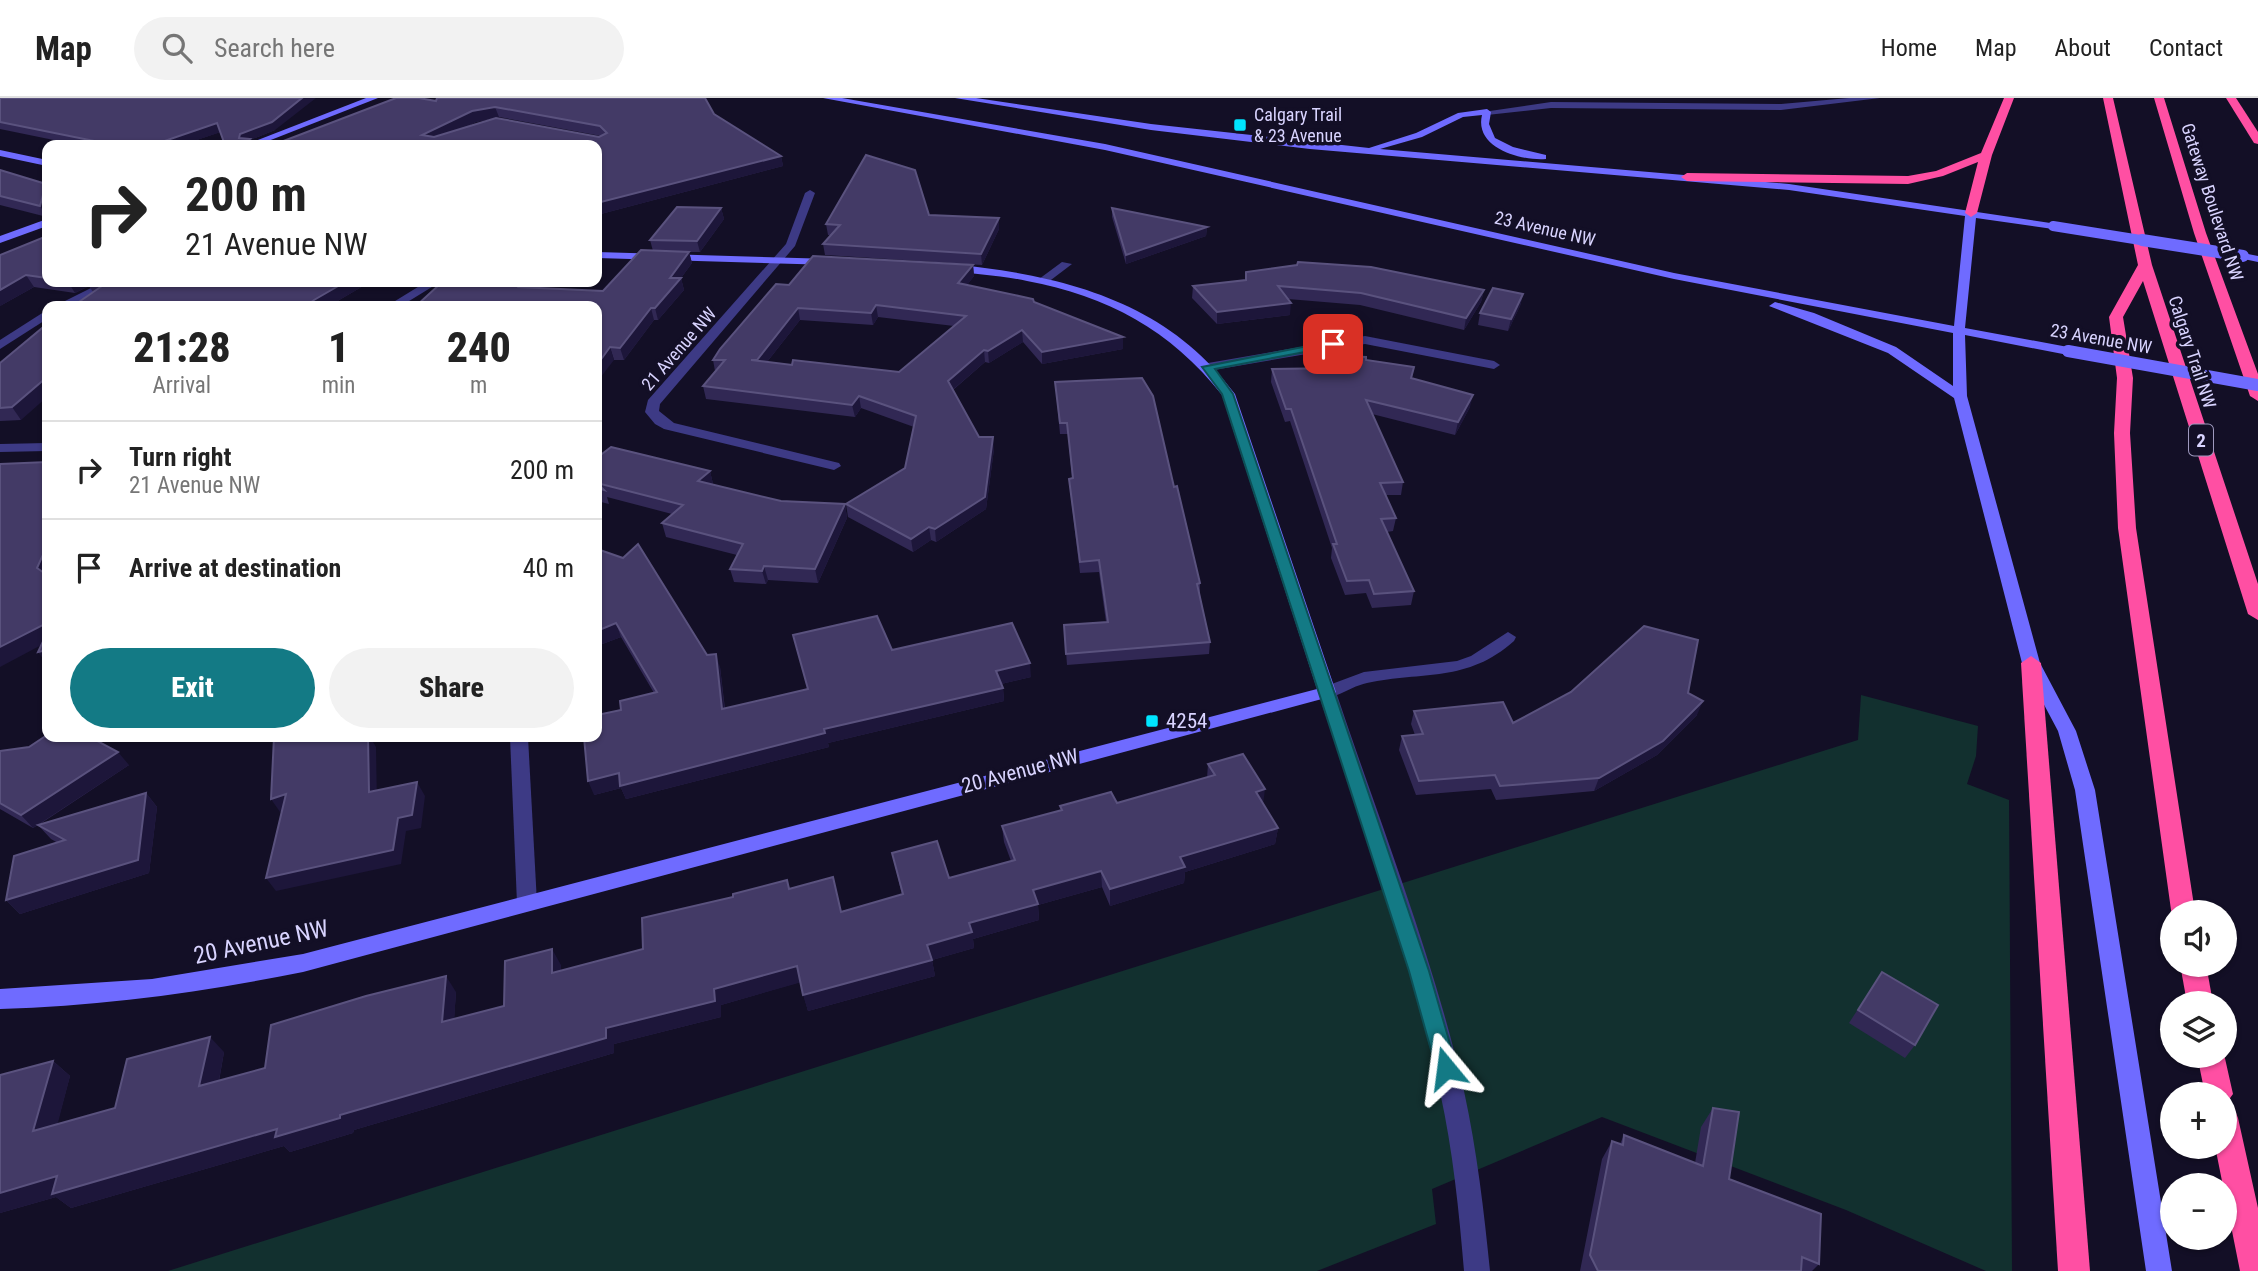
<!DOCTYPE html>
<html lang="en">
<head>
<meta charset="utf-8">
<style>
  :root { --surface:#fff; --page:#f2f2f2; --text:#222; --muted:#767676; --line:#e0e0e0; --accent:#137a85 }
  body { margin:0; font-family:"Roboto Condensed",sans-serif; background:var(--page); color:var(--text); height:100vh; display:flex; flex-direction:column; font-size:26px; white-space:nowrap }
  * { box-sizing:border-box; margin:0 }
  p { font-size:23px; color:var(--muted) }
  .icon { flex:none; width:38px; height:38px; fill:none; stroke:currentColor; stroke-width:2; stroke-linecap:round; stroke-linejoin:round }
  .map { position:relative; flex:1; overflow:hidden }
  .side { position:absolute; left:42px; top:203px; width:560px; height:441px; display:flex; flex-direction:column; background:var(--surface); border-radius:14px; box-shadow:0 2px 5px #0004 }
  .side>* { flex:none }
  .guide { position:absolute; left:42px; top:42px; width:560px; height:147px; border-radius:14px; box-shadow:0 2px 5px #0004; background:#fff; color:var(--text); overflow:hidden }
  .buttons { position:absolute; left:2160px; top:802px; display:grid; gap:14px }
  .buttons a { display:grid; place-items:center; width:77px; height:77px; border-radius:50%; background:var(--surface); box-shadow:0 2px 5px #0004; font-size:35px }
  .pin { position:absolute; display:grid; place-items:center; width:60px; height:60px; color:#fff; margin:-30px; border-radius:14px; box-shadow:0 4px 10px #0006 }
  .me { position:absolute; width:77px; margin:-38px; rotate:344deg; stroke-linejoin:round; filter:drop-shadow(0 0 5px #0008) }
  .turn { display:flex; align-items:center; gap:24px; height:147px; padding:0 28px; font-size:32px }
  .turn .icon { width:91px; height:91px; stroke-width:2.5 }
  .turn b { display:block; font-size:49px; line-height:60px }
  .eta { display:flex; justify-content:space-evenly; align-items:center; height:119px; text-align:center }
  .eta b { font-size:42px; font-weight:800; line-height:49px }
  .cta { display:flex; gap:14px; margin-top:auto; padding:14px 28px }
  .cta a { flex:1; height:80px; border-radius:42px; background:var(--accent); color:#fff; font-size:28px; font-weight:800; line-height:80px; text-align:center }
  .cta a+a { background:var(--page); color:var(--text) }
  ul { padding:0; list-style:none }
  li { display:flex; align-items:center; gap:21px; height:98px; padding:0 28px; border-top:2px solid var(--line) }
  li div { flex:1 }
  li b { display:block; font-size:26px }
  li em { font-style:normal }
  header { display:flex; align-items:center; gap:42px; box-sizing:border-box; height:98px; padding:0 35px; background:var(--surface); border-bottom:2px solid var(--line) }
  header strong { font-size:33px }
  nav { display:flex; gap:38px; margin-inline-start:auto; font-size:24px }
  .search { width:490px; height:63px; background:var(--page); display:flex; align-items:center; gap:18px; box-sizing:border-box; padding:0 24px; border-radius:38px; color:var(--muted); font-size:26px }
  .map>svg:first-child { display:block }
  .green { fill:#12302f }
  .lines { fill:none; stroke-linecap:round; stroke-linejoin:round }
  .street { fill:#3d3a85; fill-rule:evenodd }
  .secondary { fill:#6f6bff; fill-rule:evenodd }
  .highway { fill:#ff4fa3; fill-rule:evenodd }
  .secondary-bridge-far1 { stroke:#6f6bff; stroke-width:10 }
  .secondary-bridge { stroke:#6f6bff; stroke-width:12 }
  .wall { fill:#312854; fill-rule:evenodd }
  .shaded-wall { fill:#1d163a }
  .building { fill:#433a66; stroke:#5a527e; stroke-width:2; fill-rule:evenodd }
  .route { fill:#137a85; stroke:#0c4f56; stroke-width:2 }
  .poi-dot { fill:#00e5ff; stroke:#130f26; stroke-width:2.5 }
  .labels { text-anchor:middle; stroke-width:7; stroke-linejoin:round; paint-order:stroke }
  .far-poi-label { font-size:18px; fill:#d9d4ff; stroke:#130f26; text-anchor:start }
  .far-street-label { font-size:18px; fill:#d9d4ff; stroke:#130f26 }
  .shield { fill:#130f26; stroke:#9e99be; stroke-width:2 }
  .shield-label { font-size:19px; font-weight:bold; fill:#d9d4ff }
  .poi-label { font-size:21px; fill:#d9d4ff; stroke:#130f26; text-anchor:start }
  .street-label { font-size:21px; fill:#d9d4ff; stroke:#130f26 }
  .near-street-label { font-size:24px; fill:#d9d4ff; stroke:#130f26 }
</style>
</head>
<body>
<header>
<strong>Map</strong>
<div class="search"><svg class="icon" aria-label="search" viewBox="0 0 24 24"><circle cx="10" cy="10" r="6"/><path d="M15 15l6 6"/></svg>Search here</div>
<nav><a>Home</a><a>Map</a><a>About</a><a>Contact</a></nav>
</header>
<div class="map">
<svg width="2258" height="1173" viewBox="0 0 2258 1173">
  <rect width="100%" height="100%" fill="#130f26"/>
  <path class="green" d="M1861,597L1978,628L1976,658L1967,686L2009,702L2012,1173H1986L1846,1112L1602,1019L1432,1091L1436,1126L1317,1173H168L1858,642Z"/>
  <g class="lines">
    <g class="street">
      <path d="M1849,0H1880L1781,12L1551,10L1487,17L1483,14L1551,4L1781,6Z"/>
      <path d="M810,92L815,95L795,148L660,306L659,313L674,325L839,365L841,368L834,372L664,331L655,326L645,314L648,302L786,146L805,95Z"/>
      <path d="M1062,164L1072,166L1047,185H1039V181Z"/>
      <path d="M103,184H118L70,208H55Z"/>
      <path d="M426,184H440L401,208H387Z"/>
      <path d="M47,212V221L0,251V242Z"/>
      <path d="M1365,238L1494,263L1500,267L1494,271L1365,246L1208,273L1202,269L1208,265Z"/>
      <path d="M47,345V353L0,354V346Z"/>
      <path d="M1508,534L1516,539L1514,543C1467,585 1423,573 1367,585C1357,587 1347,593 1337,597C1381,728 1433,858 1464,993C1477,1053 1484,1113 1490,1173H1464C1459,1113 1453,1053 1440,994C1412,858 1361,726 1318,594L1321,590L1364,574L1457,563L1471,558Z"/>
      <path d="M510,639H528L537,805L534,811L527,813L520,811L517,805Z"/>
    </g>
    <g class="secondary">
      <path d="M366,0H378L258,47H245Z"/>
      <path d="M823,0H842L1105,46L1674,175L1954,228L1965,118L1789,92L1310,51L1151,32L955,0H976L1151,26L1369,50L1416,35L1458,15L1487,11L1491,14L1489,26L1495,40L1513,49L1546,57V61C1521,63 1474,50 1482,17L1463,19L1422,39L1380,51L1789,86L2057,126L2058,128L2053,131L1976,120L1965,230L2068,249L2074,253L2068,257L1965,237L1967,298L2040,565L2076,633L2095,692L2172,1173H2146L2075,692L2058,633L2022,565L1954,300L1888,255L1769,208L1775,204L1814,215L1896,249L1953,288V235L1674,181L1105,52Z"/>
      <path d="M0,52L47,62V68L0,58Z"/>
      <path d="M47,121V128L0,145V138Z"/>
      <path d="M597,154L832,161L838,164L832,167L597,160Z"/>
      <path d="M2243,155L2258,158V164L2239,160L2237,158Z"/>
      <path d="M951,166C1061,177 1166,202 1235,296L1336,594L1333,598L303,874C203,894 103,908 0,911V891L152,881L303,856L1317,591L1222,297C1171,232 1107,198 1027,183C1001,177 973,177 947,171V167Z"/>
    </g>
    <g class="highway">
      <path d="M2004,0H2014L1992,57L1977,115L1971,119L1965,115L1978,64L1943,78L1908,86L1687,83L1681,79L1687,75L1908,78L1936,73L1981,55Z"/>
      <path d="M2103,0H2113L2152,167L2258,486V522L2248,516L2143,183L2123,219L2133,280L2130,335L2136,430L2195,814H2172V819L2118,430L2114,335L2117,280L2109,219L2138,167Z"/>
      <path d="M2154,0H2164L2206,135L2258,276V303L2250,298L2194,135Z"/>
      <path d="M2226,0H2236L2258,34V46L2254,45Z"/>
      <path d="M2031,558L2041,565L2090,1173H2058L2021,565Z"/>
      <path d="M2180,866H2206L2213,905H2187Z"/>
      <path d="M2224,956L2233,996L2225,1007L2234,1010L2238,1020L2258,1110V1173H2240L2215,1048H2224V996H2205L2197,957Z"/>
    </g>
    <path class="secondary-bridge-far1" d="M2053,128L2153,144"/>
    <g class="secondary-bridge">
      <path d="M2142,142L2243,158"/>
      <path d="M2068,253L2258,287"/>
    </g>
  </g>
  <g class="wall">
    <path d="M0,0L275,32L250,42L220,34L182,47H78L0,31Z"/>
    <path d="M436,3L714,16L781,58L783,68L597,117L599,136H597V47H273ZM499,19L601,38L599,39L461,31L476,24Z"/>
    <path d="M0,72L46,86L47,119L0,107Z"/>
    <path d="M721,110L724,121L700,154H689L692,165L681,180L684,192L658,222H654L624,262H614L597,208L458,187L461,184H538L533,189L603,193L653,153L650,142Z"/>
    <path d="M1112,110L1207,129L1206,138L1126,166L1112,119Z"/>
    <path d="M929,117L999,120V131L982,167L825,157L823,146L831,137H828L826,126Z"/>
    <path d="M47,138V184H370L329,208H73L93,194L89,188L75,195L34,189L0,208Z"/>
    <path d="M973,167L974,178L967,187L1034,204L1123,251L1042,266L1023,244L989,265L985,264L953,292L979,339L994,351L986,411L936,444L931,442L913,454L848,419L846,406L905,370L914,329L861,310L855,319L706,301L703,288L715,273L713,262L789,187ZM878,219L954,228L899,274L792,267L767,264L800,222L873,227Z"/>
    <path d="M1246,174L1484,192L1481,204L1464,232L1360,207L1288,201L1290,217L1217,226L1192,200L1193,188L1246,182Z"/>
    <path d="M1523,196L1520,208L1508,233L1478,227L1480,215Z"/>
    <path d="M1338,258L1414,269L1412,281L1470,309L1455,337L1372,316L1403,384L1401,397H1386L1396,420L1393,433L1387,434L1414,493L1411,507L1372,510L1366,495L1345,497L1331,460L1332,450L1290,323L1285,324L1271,284L1272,271L1337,270Z"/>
    <path d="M0,265L21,322L0,323Z"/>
    <path d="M1055,284L1174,389L1200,485V497L1210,544L1209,556L1067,567L1064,527L1106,524L1099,474L1080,475L1070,392L1069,381L1072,380L1068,336H1060Z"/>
    <path d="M597,359L710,373L713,386V387L781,403L845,406L847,420L818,485L768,482L766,486L734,484L730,471L737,457L666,439L662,425L672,416L607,399L609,406L597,403Z"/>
    <path d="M597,451L707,557L720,569L725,611L808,591L892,552L1031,579L1001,586L1003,590L1004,603L828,645L829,649L626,701L621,690L594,697L621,612L654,595L621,539L597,548Z"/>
    <path d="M1688,595L1697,617L1657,657L1594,693L1496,702L1491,691L1416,697L1399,652L1402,638L1415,637L1411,626L1414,613L1513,625Z"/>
    <path d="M0,653L129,667L40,726L146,695L157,709L149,775L20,816L6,802L58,745L51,741L38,727L33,730L0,711Z"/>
    <path d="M1208,666L1263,706L1278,730L1275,746L1185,774L1184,785L1110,808L1102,789L1038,807L1039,822L973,841L974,850L932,862L935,878L808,913L800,884L721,907V919L614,946V955L354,1032L353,1035L290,1054L284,1048L71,1110L56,1099L0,1115V977L53,963L70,978L57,1026L115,1010L224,954L219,983L265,970L456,894L454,921L504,908L561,867V873L643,851L733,799L787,782L790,791L842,813L902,797L892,755L949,780L1011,763L1004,744L1002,728L1061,712L1060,708L1117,705L1207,680Z"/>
    <path d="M1882,874L1915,947L1905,960L1849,925Z"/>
    <path d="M1713,1010L1729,1081L1819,1166L1812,1173H1580L1602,1061L1612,1043L1620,1046L1624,1037L1695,1065L1701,1029Z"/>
  </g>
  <g class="shaded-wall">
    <path d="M302,0H316L275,32L250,42L253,47H242L239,40L240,36Z"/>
    <path d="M495,9L499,19L476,24L426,47L422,37L472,13Z"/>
    <path d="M217,25L221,34L182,47H153Z"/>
    <path d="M781,58L783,68L597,117L599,136L597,127V105Z"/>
    <path d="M46,86L47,87V119L40,108Z"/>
    <path d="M721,110L724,121L700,154L697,143Z"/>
    <path d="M999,120V131L982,167L981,156Z"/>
    <path d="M1207,129L1206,138L1126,166V157Z"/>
    <path d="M689,154L692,165L681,180L684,192L658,222L655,210L670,180Z"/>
    <path d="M973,167L974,178L960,197L958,185Z"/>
    <path d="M26,177L34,189L0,208V192Z"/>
    <path d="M68,184H98L88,186L89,188L75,195Z"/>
    <path d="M345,184H370L329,208H306L314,202Z"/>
    <path d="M524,184H538L523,200L519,189Z"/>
    <path d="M1484,192L1481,204L1464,232L1466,220Z"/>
    <path d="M1523,196L1520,208L1508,233L1511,221Z"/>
    <path d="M1291,205L1290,217L1217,226V214Z"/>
    <path d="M876,207L878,219L873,227L871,215Z"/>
    <path d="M651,210L654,222L624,262L620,250Z"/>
    <path d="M798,210L800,222L759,274L757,262Z"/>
    <path d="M1022,232L1023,244L989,265L988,253Z"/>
    <path d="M1123,239V251L1042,266V254Z"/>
    <path d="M610,249L614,262L597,284V267Z"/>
    <path d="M984,252L985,264L949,295L948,283Z"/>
    <path d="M47,279V299L21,322L12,309Z"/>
    <path d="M1473,297L1470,309L1455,337L1458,324Z"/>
    <path d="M859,298L861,310L855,319L852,307Z"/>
    <path d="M993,339L994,351L986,411L936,444L935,431Z"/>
    <path d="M710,373L713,386L701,396L698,383Z"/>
    <path d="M845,406L847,420L818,485L815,471Z"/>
    <path d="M929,429L931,442L913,454L911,441Z"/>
    <path d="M47,448V484L37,470Z"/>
    <path d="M764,468L768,482L766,486L762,473Z"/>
    <path d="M47,525V544L0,569V549Z"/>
    <path d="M616,525L621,539L597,548V533Z"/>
    <path d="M47,552V566L38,554Z"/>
    <path d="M716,556L720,569L726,625L722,611Z"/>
    <path d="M1030,565L1031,579L997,587L996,573Z"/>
    <path d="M1003,590L1004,603L828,645L829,649L626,701L621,690L594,697L588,683L619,675L824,631Z"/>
    <path d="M1703,603L1697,617L1657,657L1594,693L1599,680Z"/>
    <path d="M368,639H370L376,649L377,708L369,694Z"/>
    <path d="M118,654L129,667L33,730L21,717Z"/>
    <path d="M417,684L425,698L421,730L406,733L401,766L276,793L266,780L398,720Z"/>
    <path d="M1265,691L1263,707L1256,694Z"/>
    <path d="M146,695L157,709L149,775L20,816L6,802Z"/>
    <path d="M286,696L295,710L280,714L271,701Z"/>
    <path d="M1278,730L1275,746L1185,774L1184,785L1110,808V791L1180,759Z"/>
    <path d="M1101,773L1102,789L1038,807L1039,822L973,841L974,850L932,862L935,878L808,913L803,897L927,847L1033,792Z"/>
    <path d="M552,851L561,867V891L552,875Z"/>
    <path d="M797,868L802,884L721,907V919L614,946V955L354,1032L353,1035L290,1054L284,1048L71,1110L56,1099L0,1115V1095L57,1078L340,1017L606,930L714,891Z"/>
    <path d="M446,878L456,894L453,940L442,924Z"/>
    <path d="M210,939L224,954L215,1004L199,988Z"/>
    <path d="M53,963L70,978L52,1048L33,1033Z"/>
  </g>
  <g class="building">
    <path d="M0,0H302L272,24L240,36L239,40L250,41L242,47H225L217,25L153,47H114L0,24Z"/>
    <path d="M396,0H419L436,3L437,0H705L714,16L781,58L597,105V47H273ZM495,9L600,28L607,35L599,39L496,20L434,39L422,37L472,13Z"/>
    <path d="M866,57L915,72L929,117L999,120L981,156L823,146L840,127L826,126Z"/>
    <path d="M0,72L46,86L40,108L0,98Z"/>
    <path d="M677,109L721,110L697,143L650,142Z"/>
    <path d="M1112,110L1207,129L1126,157Z"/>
    <path d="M47,138V180L26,177L0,192V157Z"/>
    <path d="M641,152L689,154L670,180H681L655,210H651L620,250L610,249L597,267V208H416L440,186L458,187L461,184H524L519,189L603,193Z"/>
    <path d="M813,158L973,167L958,185L1033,201L1034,204L1123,239L1042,254L1022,232L988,253L984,252L948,283L979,339H993L985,399L935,431L929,429L911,441L846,406L905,370L916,318L859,298L852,307L703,288L725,262H713L720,251L776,186L789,187ZM876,207L966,218L899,274L793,262L792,267L751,262H757L798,210L871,215Z"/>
    <path d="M1298,164L1371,169L1484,192L1466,220L1361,195L1278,188L1291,205L1217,214L1193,188L1246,182V174L1297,167Z"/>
    <path d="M93,184H345L314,202L306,208H73L102,188L88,186Z"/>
    <path d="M1493,190L1523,196L1511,221L1480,215Z"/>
    <path d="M47,226V279L12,309L0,310V265Z"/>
    <path d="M1338,258L1366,259V262L1414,269L1411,280L1473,297L1458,324L1366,302L1403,384L1380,385L1396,420L1381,421L1414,493L1374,496L1369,482L1347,483L1333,446H1337L1291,311H1286L1272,271L1340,270Z"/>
    <path d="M1142,280L1153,298L1174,389L1177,388L1200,485L1197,486L1210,544L1066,556L1064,527L1108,524L1099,462L1080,464L1069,381L1073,380L1067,325H1060L1055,284Z"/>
    <path d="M611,349L710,373L698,383L781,403L845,406L815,471L764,468L762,473L730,471L743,446L662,425L683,407L601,386L599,387L604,392L597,390V359H598Z"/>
    <path d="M47,364V448L37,470L47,477V525L0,549V366Z"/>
    <path d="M638,446L707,557L716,556L722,611L808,591L793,537L877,518L892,552L1012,525L1030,565L996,573L1003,590L824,631L825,635L620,688L619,675L588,683L584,639H597V617L621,612L620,603L657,594L616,525L597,533V451L623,460Z"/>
    <path d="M1644,528L1698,542L1688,595L1703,603L1663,643L1599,680L1500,688L1495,677L1419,683L1402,638L1423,636L1414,613L1503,604L1513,625L1571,594Z"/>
    <path d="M47,535V552L38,554Z"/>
    <path d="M47,637V639H90L118,654L21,717L0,705V653L29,649Z"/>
    <path d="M274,639H346V641L355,639H368L369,694L417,684L412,717L398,720L393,752L266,780L286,696L271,701Z"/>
    <path d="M1243,656L1265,691L1256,694L1278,730L1180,759L1185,769L1110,791L1101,773L1033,792L1038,806L969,825L972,834L927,847L932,862L803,897L797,868L714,891L715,903L606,930V940L340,1017V1020L275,1039L277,1031L52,1096L57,1078L0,1095V977L53,963L33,1033L115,1010L127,961L210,939L199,988L265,970L271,927L366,898L446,878L442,924L504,908L505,863L552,851V875L643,851L642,820L733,799V796L787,782L789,791L833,779L841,814L903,796L892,755L937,743L949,780L1015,762L1002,728L1062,712L1060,708L1111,694L1117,705L1215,677L1208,666Z"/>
    <path d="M146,695L138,762L6,802L14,758L65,742L38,727Z"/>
    <path d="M1882,874L1938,907L1915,947L1858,912Z"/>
    <path d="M1713,1010L1739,1014L1729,1081L1821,1116L1819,1166L1802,1159L1801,1173H1598L1590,1157L1612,1043L1623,1047L1624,1037L1703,1068Z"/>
  </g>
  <path class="route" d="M1333,243L1338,246L1337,248L1215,271L1233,296L1429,873L1457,970L1454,977L1446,979L1439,977L1436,970L1409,873L1222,296L1202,269Z"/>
  <g class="poi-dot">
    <rect x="1233" y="20" width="14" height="14" rx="3.5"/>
    <rect x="1145" y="616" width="14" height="14" rx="3.5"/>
  </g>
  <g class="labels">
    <g class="far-poi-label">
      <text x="1254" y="23">Calgary Trail<tspan x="1254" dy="21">&amp; 23 Avenue</tspan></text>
    </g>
    <g class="far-street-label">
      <text transform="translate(2212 104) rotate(72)" y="6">Gateway Boulevard NW</text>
      <text transform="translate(1545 131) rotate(13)" y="6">23 Avenue NW</text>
      <text transform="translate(2101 241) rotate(10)" y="6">23 Avenue NW</text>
      <text transform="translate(679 251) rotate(-49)" y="6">21 Avenue NW</text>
      <text transform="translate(2192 254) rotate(72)" y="6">Calgary Trail NW</text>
    </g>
    <rect class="shield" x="2189" y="326.5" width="24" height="31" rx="5"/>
    <g class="shield-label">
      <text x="2201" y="349">2</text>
    </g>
    <g class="poi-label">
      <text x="1166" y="630">4254</text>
    </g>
    <g class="street-label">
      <text transform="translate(1020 673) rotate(-15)" y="7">20 Avenue NW</text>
    </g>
    <g class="near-street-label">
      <text transform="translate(261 844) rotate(-12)" y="8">20 Avenue NW</text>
    </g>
  </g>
</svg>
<div class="buttons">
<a><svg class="icon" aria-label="sound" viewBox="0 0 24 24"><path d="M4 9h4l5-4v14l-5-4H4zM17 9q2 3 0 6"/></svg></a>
<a><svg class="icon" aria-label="layers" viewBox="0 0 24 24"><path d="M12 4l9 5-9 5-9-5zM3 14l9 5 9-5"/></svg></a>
<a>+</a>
<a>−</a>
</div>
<div class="pin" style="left:1333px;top:246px;background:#d93025"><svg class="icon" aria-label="arrive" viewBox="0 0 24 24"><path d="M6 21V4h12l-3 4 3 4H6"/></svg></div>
<svg class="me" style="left:1446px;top:970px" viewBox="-20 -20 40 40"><path d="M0-17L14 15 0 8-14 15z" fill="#137a85" stroke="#fff" stroke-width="4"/></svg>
<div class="guide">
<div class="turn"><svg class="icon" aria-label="right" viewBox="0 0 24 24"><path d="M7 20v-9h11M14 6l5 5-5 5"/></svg><div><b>200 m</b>21 Avenue NW</div></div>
</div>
<section class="side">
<div class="eta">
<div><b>21:28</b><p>Arrival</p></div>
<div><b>1</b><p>min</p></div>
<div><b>240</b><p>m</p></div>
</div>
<ul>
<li><svg class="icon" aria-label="right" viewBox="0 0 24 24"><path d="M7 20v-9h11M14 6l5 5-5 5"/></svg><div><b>Turn right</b><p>21 Avenue NW</p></div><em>200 m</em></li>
<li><svg class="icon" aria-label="arrive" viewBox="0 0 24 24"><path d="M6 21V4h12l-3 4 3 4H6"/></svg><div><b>Arrive at destination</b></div><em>40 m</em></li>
</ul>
<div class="cta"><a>Exit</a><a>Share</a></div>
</section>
</div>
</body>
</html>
